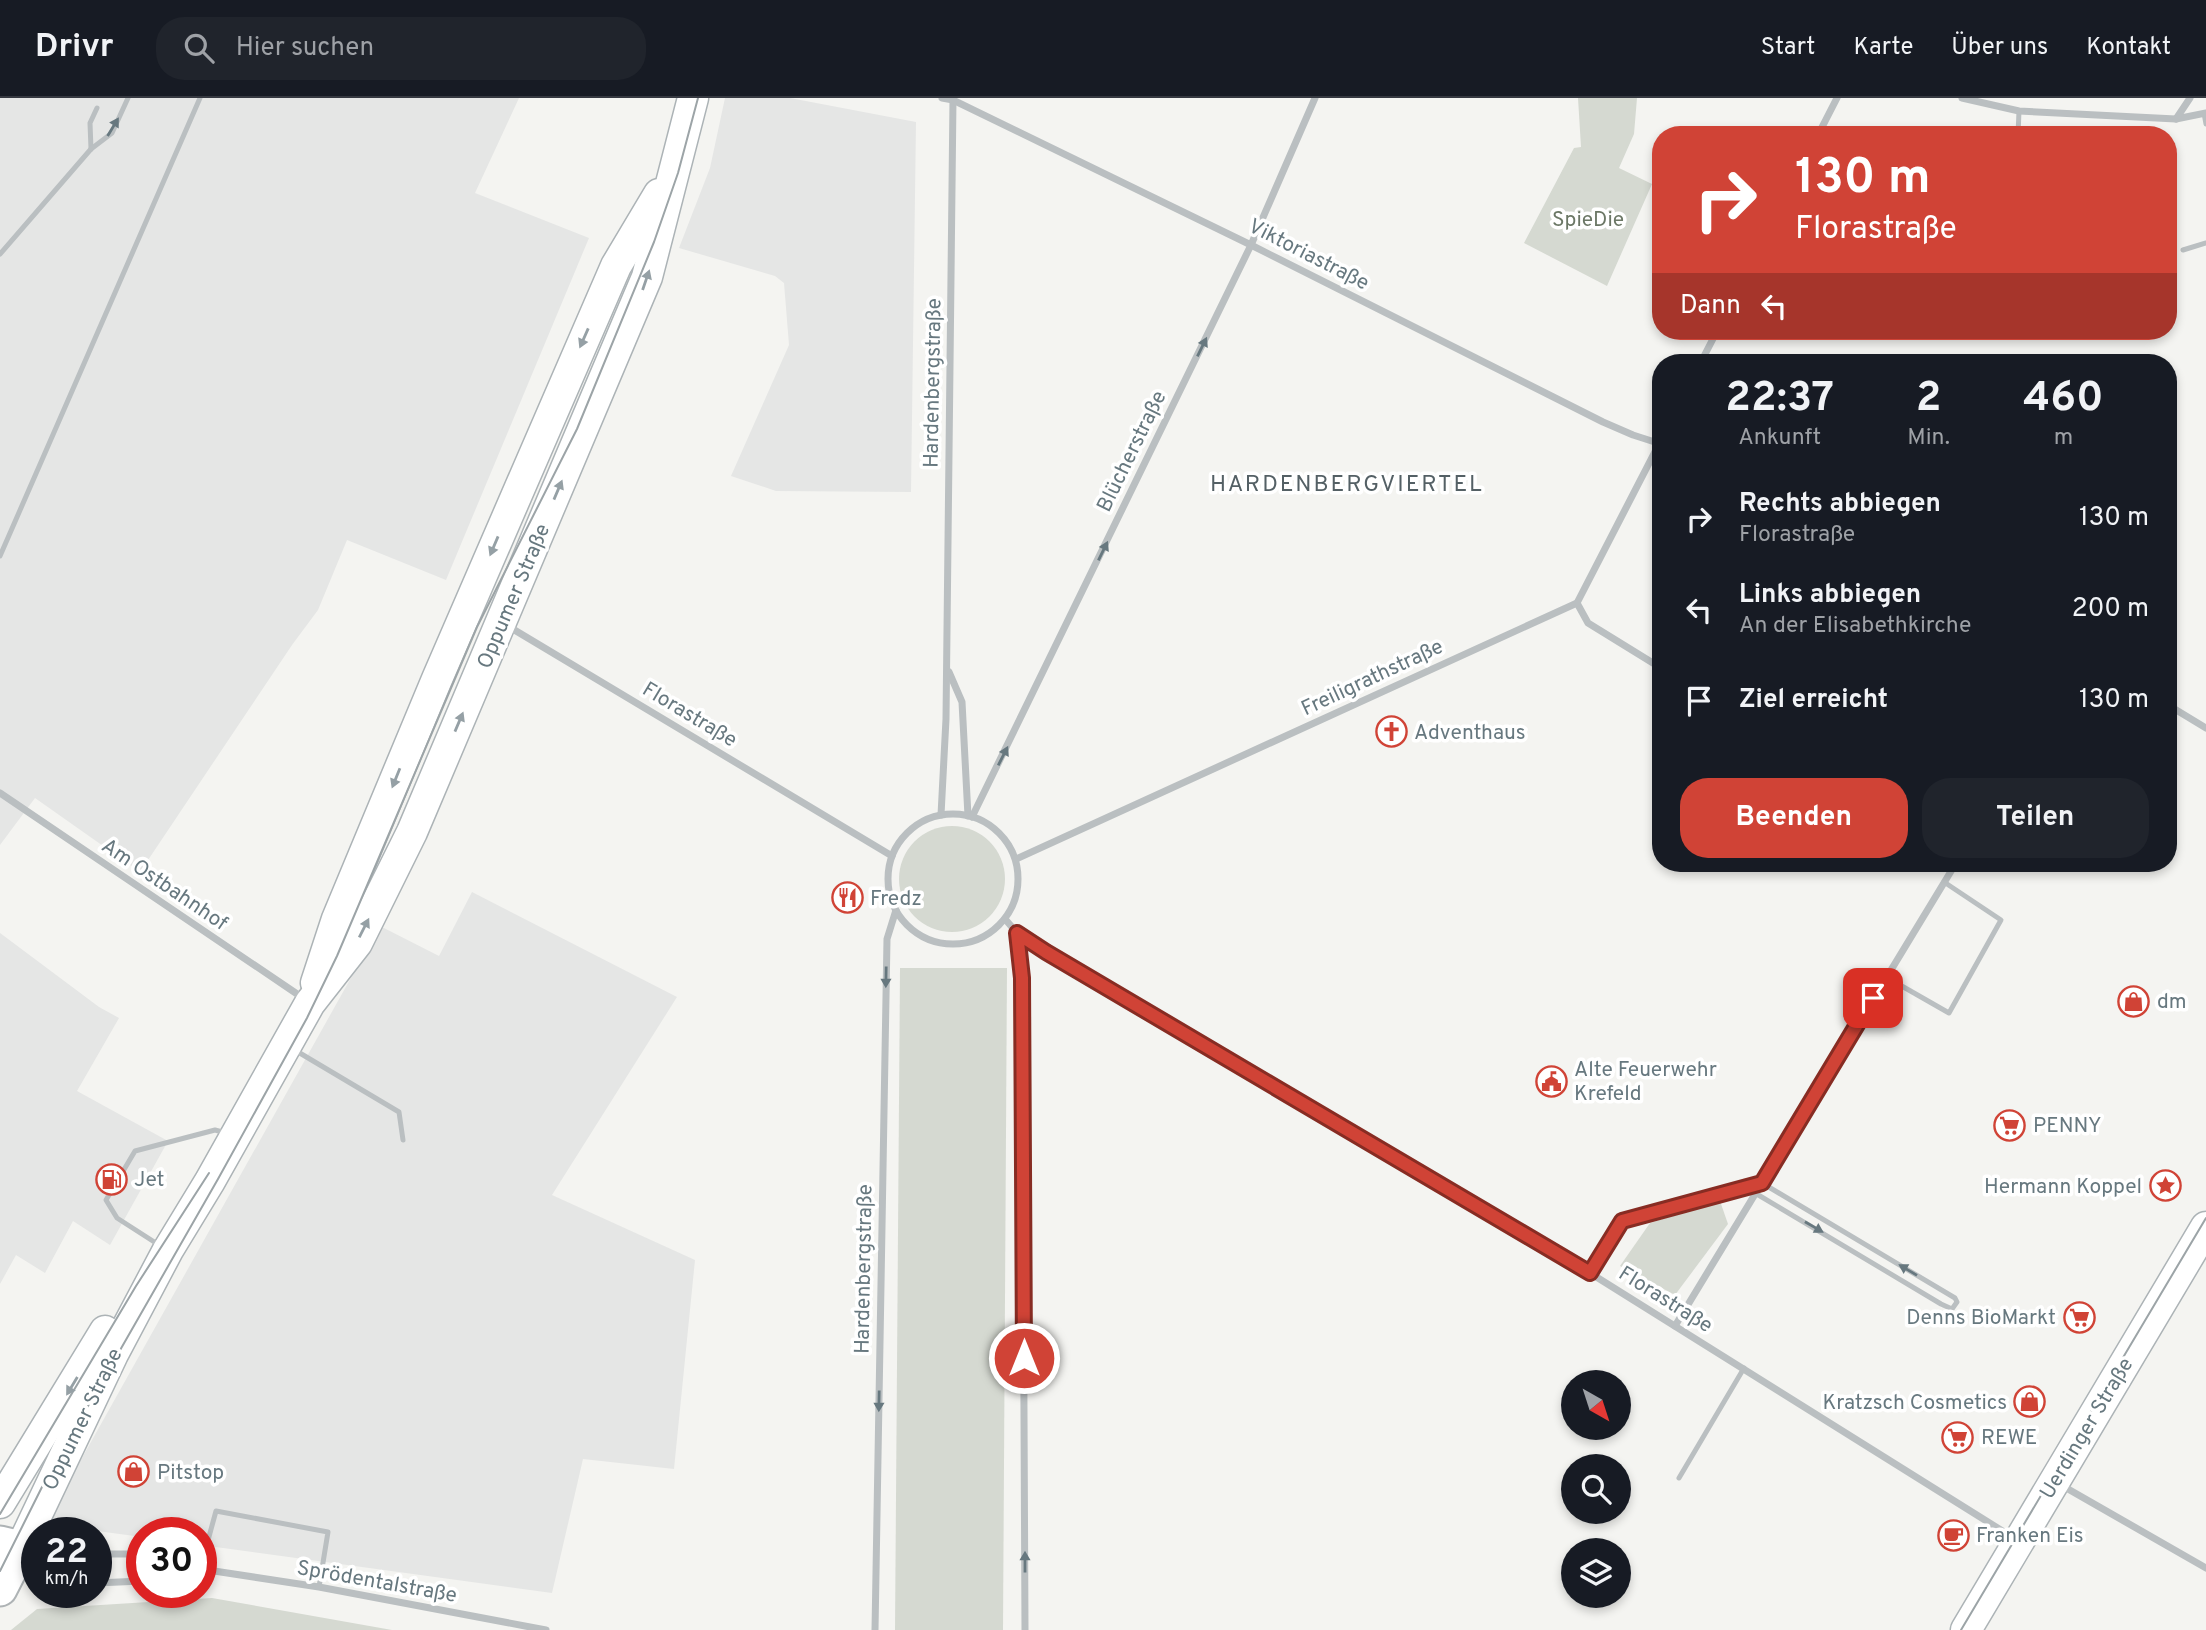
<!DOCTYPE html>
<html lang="de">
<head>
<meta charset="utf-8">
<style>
  :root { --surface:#171b24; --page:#20242c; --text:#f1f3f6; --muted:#9ea1a6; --line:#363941; --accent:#d04336 }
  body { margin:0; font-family:Overpass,sans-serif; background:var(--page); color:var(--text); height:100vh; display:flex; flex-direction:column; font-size:26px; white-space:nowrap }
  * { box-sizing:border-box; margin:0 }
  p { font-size:23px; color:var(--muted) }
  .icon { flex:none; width:38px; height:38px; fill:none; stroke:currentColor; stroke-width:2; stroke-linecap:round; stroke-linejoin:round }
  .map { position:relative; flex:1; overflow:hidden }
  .panel { position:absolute; left:1652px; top:256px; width:525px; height:518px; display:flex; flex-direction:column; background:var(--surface); border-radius:28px; box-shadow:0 4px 10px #0003 }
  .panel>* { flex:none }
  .hud { position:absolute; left:1652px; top:28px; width:525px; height:214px; border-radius:28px; box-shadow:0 4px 10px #0003; background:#d04336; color:#fff; overflow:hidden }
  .needle { width:46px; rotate:141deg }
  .fabs { position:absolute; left:1561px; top:1272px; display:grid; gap:14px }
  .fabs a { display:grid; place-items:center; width:70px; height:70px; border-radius:50%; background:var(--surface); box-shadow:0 4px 10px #0003; font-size:35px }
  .speed { position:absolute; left:21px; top:1419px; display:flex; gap:14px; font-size:35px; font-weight:700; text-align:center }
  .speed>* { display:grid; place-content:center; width:91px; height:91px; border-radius:50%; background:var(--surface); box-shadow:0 4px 10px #0003; line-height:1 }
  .speed small { font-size:18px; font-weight:400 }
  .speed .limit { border:10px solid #d22; background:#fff; color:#111 }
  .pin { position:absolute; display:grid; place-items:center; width:60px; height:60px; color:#fff; margin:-30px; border-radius:14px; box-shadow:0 4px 10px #0006 }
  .me { position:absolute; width:77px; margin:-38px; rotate:0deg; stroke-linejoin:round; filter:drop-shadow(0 0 5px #0008) }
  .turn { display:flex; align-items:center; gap:24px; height:147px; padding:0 28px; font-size:32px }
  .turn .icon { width:91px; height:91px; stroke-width:2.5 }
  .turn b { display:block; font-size:49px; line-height:60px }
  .then { display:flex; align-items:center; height:66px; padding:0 28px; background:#0003; gap:14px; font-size:26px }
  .eta { display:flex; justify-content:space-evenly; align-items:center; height:119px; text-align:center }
  .eta b { font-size:42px; font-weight:700; line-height:49px }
  .cta { display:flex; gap:14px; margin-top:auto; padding:14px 28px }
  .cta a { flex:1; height:80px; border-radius:28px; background:var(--accent); color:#fff; font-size:28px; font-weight:700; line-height:80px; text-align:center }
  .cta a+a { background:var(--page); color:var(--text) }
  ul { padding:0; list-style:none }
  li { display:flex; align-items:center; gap:21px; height:91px; padding:0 28px }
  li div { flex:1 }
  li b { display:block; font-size:26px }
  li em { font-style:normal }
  header { display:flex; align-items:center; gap:42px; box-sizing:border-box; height:98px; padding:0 35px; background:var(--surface); border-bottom:2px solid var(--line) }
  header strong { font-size:33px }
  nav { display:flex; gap:38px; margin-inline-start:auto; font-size:24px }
  .search { width:490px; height:63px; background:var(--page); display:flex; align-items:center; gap:18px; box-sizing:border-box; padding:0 24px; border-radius:28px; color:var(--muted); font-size:26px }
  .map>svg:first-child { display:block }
  .built { fill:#e5e6e5 }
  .green { fill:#d5d9d1 }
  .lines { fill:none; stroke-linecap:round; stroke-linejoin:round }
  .secondary-casing { stroke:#acb3b6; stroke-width:33 }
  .primary-casing { stroke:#aeb3b5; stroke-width:37 }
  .service { stroke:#babfc1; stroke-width:5 }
  .minor { stroke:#babfc1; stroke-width:7 }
  .secondary { stroke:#fff; stroke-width:30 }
  .primary { stroke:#fff; stroke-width:33 }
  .tram { stroke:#9ca4a7; stroke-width:2 }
  .oneway { fill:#67787f }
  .oneway2 { fill:#95a0a5 }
  .route-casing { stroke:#872c23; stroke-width:18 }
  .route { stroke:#d04336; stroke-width:12 }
  .labels { text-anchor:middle; stroke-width:7; stroke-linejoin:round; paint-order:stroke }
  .park-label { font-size:21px; fill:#6b7765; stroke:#fff }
  .street-label { font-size:21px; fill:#67787f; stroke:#fff }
  .poi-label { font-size:21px; fill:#67787f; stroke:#fff; text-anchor:start }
  .neighbourhood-label { font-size:23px; letter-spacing:2px; fill:#546065; stroke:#fff }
</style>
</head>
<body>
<header>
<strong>Drivr</strong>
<div class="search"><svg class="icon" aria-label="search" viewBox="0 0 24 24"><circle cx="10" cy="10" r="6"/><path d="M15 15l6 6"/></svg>Hier suchen</div>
<nav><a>Start</a><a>Karte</a><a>Über uns</a><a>Kontakt</a></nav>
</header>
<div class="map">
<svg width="2206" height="1532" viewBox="0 0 2206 1532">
  <rect width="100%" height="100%" fill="#f4f4f1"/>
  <g class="built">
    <path d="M0,0H519L475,95L589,140L446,482L347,442L318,512L292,547L140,774L35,700L0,747Z"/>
    <path d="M725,0H790L916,24L911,394L776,393L731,378L789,247L784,185L775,178L679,150L710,70Z"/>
    <path d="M472,794L677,899L552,1097L695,1162L674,1371L583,1361L552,1495L201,1447V1435H142V1439L45,1426L380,828L439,858Z"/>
    <path d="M0,835L99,909L119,920L77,993L168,1043L110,1147L73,1123L45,1175L16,1157L0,1186Z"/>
  </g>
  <g class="green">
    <path d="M1578,0H1637L1634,36L1619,70L1652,86L1607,188L1524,145L1574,50L1581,49Z"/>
    <circle cx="952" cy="781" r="53"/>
    <path d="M900,870H1007L1003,1532H895Z"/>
    <path d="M1720,1103L1728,1126L1675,1197L1620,1168L1650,1125Z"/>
    <path d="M212,1500L392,1532H11L37,1511Z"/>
  </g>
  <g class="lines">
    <defs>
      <g id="secondary">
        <path d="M316,885L337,821L437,581L616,168L659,96"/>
        <path d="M0,1405L105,1233"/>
        <path d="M21,1450L113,1256L168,1152L210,1083L310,905L357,845L412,734L647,179L693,0"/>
        <path d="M1966,1532L2206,1129"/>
      </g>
      <path id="primary" d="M0,1445L21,1450L0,1491"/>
    </defs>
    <use href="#secondary" class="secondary-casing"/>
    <use href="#primary" class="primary-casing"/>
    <g class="service">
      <path d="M2204,15L2206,26"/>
      <path d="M2018,37L2019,13"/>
      <path d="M91,51L90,25L97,10"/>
      <path d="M2183,152L2206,145"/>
      <path d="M0,156L91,51L112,35L128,0"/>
      <path d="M0,458L200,0"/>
      <path d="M1886,879L1949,915L2001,822L1944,784"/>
      <path d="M293,951L399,1014L403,1042"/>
      <path d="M1755,1095L1941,1206L1952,1211L1957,1204L1955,1200L1762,1085"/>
      <path d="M159,1147L117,1120L106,1102L135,1053L215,1032L226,1035"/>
      <path d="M1679,1380L1744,1270"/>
      <path d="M201,1468L216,1413L328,1434L319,1489"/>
    </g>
    <g class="minor">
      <path d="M942,0L953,2L1251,147L1603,324L1633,337L1661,346"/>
      <path d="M1962,0L2019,13L2176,21L2206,15"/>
      <path d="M2176,21L2190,0"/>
      <path d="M1818,37L1837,0"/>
      <path d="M1701,264L1717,233"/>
      <path d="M1577,505L1588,525L1661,570"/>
      <path d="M506,527L892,758"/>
      <path d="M949,574L962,604L968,718"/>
      <path d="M2168,607L2206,630"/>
      <path d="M0,695L303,900"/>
      <circle cx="953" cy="781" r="65"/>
      <path d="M941,717L946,621L953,1"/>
      <path d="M972,719L1251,147L1315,0"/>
      <path d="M1016,761L1577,505L1661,342"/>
      <path d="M1005,821L1017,835L1046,854L1590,1175L2012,1439"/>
      <path d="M1017,835L1022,880L1025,1532"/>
      <path d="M1590,1175L1622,1123L1761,1085"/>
      <path d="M1675,1228L1956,765"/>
      <path d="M2061,1387L2206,1470"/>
      <path d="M96,1456H142"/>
      <path d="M201,1471L319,1489L546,1532"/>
      <path d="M18,1478L37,1481"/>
      <path d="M96,1485L142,1483"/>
      <path d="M875,1532L887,841L896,812"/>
    </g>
    <use href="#secondary" class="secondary"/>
    <use href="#primary" class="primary"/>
    <g class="tram">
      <path d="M0,1416L136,1188L209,1075"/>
      <path d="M0,1473L44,1385L218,1081L307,920L337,858L477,529L577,331L654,144L678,75L698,0"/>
      <path d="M1961,1532L2206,1120"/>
    </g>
  </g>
  <defs><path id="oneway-solid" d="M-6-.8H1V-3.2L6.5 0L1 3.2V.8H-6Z" transform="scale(1.75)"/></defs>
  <g class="oneway">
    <use href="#oneway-solid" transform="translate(113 29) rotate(-59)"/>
    <use href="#oneway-solid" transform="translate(1202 249) rotate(-64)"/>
    <use href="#oneway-solid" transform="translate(1103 453) rotate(-64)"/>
    <use href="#oneway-solid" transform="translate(1003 658) rotate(-63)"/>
    <use href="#oneway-solid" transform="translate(886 879) rotate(91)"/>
    <use href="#oneway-solid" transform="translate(1814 1129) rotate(30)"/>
    <use href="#oneway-solid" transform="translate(1908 1172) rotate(-149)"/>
    <use href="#oneway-solid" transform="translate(879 1303) rotate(91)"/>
    <use href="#oneway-solid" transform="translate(1025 1464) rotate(-90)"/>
  </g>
  <g class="oneway2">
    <use href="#oneway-solid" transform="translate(646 182) rotate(-71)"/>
    <use href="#oneway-solid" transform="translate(584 240) rotate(114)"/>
    <use href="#oneway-solid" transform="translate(558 392) rotate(-67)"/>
    <use href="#oneway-solid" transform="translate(494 448) rotate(113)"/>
    <use href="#oneway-solid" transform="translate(459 624) rotate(-67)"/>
    <use href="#oneway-solid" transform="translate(396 680) rotate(112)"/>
    <use href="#oneway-solid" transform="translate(364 830) rotate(-63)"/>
    <use href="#oneway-solid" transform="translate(72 1288) rotate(121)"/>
  </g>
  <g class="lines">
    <defs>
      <path id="route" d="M1024,1260L1022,880L1017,835L1046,854L1590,1175L1622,1123L1762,1085L1873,900"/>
    </defs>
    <use href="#route" class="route-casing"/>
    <use href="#route" class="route"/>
  </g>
  <defs>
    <symbol id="church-ring" viewBox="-11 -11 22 22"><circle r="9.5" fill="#fff" stroke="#d04336" stroke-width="1.5"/><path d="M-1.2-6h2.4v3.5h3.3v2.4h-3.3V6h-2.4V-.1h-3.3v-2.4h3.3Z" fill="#d04336"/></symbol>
    <symbol id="restaurant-ring" viewBox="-11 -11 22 22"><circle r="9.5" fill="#fff" stroke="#d04336" stroke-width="1.5"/><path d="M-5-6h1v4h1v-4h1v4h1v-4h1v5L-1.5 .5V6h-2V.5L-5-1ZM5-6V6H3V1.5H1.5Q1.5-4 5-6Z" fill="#d04336"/></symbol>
    <symbol id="shop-ring" viewBox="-11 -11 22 22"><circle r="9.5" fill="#fff" stroke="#d04336" stroke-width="1.5"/><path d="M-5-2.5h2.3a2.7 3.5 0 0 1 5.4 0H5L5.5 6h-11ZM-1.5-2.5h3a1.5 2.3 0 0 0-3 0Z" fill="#d04336"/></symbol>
    <symbol id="civic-ring" viewBox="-11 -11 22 22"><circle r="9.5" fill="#fff" stroke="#d04336" stroke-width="1.5"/><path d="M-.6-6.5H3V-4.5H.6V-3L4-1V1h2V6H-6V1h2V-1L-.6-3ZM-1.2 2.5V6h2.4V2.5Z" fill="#d04336"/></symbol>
    <symbol id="supermarket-ring" viewBox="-11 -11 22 22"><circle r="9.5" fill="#fff" stroke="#d04336" stroke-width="1.5"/><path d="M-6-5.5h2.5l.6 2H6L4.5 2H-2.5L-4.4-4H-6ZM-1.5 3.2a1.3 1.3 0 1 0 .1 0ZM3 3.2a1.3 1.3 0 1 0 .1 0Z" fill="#d04336"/></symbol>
    <symbol id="fuel-ring" viewBox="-11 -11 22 22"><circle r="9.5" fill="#fff" stroke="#d04336" stroke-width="1.5"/><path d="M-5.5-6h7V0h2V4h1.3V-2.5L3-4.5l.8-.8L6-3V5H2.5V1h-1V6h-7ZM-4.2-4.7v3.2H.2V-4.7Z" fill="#d04336"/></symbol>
    <symbol id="sight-ring" viewBox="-11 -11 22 22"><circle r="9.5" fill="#fff" stroke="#d04336" stroke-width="1.5"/><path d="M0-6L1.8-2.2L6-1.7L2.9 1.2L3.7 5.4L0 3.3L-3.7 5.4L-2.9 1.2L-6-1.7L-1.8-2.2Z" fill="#d04336"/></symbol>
    <symbol id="cafe-ring" viewBox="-11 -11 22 22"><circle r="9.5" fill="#fff" stroke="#d04336" stroke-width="1.5"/><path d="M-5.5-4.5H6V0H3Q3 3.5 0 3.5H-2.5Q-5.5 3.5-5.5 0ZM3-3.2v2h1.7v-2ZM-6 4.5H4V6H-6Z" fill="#d04336"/></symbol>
  </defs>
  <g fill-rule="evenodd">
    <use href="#church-ring" x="1374" y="616" width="35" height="35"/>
    <use href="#restaurant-ring" x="830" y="782" width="35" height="35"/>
    <use href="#shop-ring" x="2116" y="886" width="35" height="35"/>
    <use href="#civic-ring" x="1534" y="966" width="35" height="35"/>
    <use href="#supermarket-ring" x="1992" y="1010" width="35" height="35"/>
    <use href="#fuel-ring" x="94" y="1064" width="35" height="35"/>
    <use href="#sight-ring" x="2148" y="1070" width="35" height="35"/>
    <use href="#supermarket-ring" x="2062" y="1202" width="35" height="35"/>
    <use href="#shop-ring" x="2012" y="1286" width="35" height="35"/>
    <use href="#supermarket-ring" x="1940" y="1322" width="35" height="35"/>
    <use href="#shop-ring" x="116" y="1356" width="35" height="35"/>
    <use href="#cafe-ring" x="1936" y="1420" width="35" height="35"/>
  </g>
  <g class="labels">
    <g class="park-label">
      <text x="1588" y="128">SpieDie</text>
    </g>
    <g class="street-label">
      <text transform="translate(1309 156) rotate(27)" y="7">Viktoriastraße</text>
      <text transform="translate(932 285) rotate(-89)" y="7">Hardenbergstraße</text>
      <text transform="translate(1131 353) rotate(-64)" y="7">Blücherstraße</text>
      <text transform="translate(513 498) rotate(-67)" y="7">Oppumer Straße</text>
      <text transform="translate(1372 579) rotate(-25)" y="7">Freiligrathstraße</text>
      <text transform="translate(690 616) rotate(31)" y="7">Florastraße</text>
      <text transform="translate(165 786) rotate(34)" y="7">Am Ostbahnhof</text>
      <text transform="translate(863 1171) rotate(-89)" y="7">Hardenbergstraße</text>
      <text transform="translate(1666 1201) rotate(32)" y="7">Florastraße</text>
      <text transform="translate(82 1321) rotate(-64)" y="7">Oppumer Straße</text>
      <text transform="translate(2086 1330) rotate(-59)" y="7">Uerdinger Straße</text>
      <text transform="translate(377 1483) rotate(10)" y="7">Sprödentalstraße</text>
    </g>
    <g class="poi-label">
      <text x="1414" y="641">Adventhaus</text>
      <text x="870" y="807">Fredz</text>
      <text x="2157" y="910">dm</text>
      <text x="1574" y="978">Alte Feuerwehr<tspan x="1574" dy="24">Krefeld</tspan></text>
      <text x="2033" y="1034">PENNY</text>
      <text x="134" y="1088">Jet</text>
      <text x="2142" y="1095" text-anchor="end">Hermann Koppel</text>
      <text x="2056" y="1226" text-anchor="end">Denns BioMarkt</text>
      <text x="2007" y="1311" text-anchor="end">Kratzsch Cosmetics</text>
      <text x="1981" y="1346">REWE</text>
      <text x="157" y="1381">Pitstop</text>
      <text x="1976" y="1444">Franken Eis</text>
    </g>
    <g class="neighbourhood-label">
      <text x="1347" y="393">HARDENBERGVIERTEL</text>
    </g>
  </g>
</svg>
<div class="fabs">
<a><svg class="needle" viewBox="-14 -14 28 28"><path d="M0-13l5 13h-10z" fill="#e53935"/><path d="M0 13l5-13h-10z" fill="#9ea1a6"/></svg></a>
<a><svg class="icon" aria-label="search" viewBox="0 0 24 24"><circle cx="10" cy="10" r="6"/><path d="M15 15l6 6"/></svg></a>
<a><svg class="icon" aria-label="layers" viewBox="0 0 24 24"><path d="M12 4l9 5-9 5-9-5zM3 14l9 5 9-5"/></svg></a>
</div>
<div class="speed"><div>22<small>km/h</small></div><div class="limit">30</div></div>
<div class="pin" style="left:1873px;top:900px;background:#d93025"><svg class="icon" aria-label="arrive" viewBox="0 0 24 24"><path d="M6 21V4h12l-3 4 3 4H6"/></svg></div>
<svg class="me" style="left:1024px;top:1260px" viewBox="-20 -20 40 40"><circle r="17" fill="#d04336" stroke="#fff" stroke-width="3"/><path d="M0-11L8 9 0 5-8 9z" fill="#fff"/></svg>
<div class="hud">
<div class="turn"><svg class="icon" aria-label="right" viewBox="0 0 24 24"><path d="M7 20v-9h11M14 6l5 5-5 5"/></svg><div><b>130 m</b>Florastraße</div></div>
<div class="then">Dann<svg class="icon" aria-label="left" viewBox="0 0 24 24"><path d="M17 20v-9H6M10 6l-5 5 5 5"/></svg></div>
</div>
<section class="panel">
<div class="eta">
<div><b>22:37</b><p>Ankunft</p></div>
<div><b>2</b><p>Min.</p></div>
<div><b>460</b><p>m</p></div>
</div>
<ul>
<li><svg class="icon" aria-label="right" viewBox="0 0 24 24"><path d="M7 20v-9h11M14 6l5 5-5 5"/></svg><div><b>Rechts abbiegen</b><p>Florastraße</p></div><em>130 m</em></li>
<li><svg class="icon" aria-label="left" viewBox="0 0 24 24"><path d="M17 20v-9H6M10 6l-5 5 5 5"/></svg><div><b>Links abbiegen</b><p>An der Elisabethkirche</p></div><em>200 m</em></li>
<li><svg class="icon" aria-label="arrive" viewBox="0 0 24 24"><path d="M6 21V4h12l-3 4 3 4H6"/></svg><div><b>Ziel erreicht</b></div><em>130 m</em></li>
</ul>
<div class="cta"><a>Beenden</a><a>Teilen</a></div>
</section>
</div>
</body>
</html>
